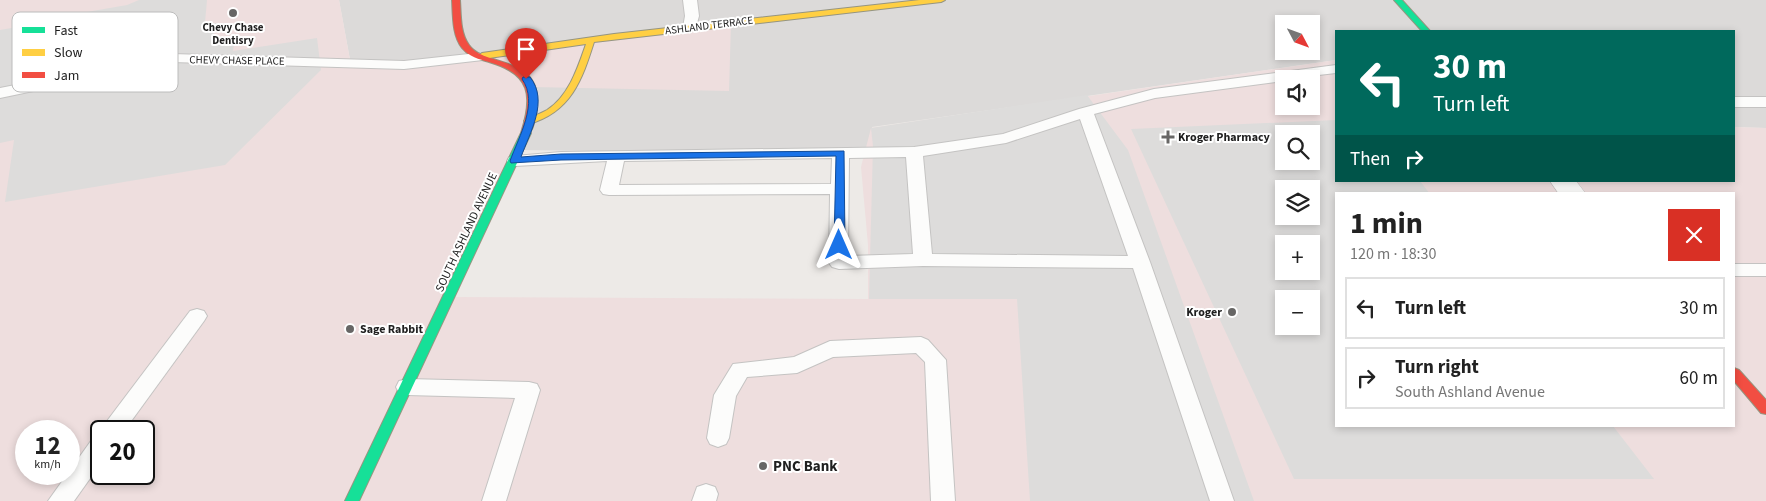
<!DOCTYPE html>
<html lang="en">
<head>
<meta charset="utf-8">
<style>
  :root { --surface:#fff; --page:#f2f2f2; --text:#222; --muted:#767676; --line:#e0e0e0 }
  body { margin:0; font-family:"Source Sans 3",sans-serif; background:var(--page); color:var(--text); height:100vh; display:flex; flex-direction:column; font-size:19px; white-space:nowrap }
  * { box-sizing:border-box; margin:0 }
  p { font-size:16px; color:var(--muted) }
  .icon { flex:none; width:28px; height:28px; fill:none; stroke:currentColor; stroke-width:2; stroke-linecap:round; stroke-linejoin:round }
  .map { position:relative; flex:1; overflow:hidden }
  .sheet { position:absolute; left:1335px; top:192px; width:400px; height:235px; display:flex; flex-direction:column; background:var(--surface); border-radius:0px; box-shadow:0 2px 8px #0003 }
  .sheet>* { flex:none }
  .top-card { position:absolute; left:1335px; top:30px; width:400px; height:152px; border-radius:0px; box-shadow:0 2px 8px #0003; background:#00695c; color:#fff; overflow:hidden }
  .needle { width:32px; rotate:131deg }
  .tools { position:absolute; left:1275px; top:15px; display:grid; gap:10px }
  .tools a { display:grid; place-items:center; width:45px; height:45px; border-radius:0px; background:var(--surface); box-shadow:0 2px 8px #0003; font-size:25px }
  .speed { position:absolute; left:15px; top:420px; display:flex; gap:10px; font-size:25px; font-weight:700; text-align:center }
  .speed>* { display:grid; place-content:center; width:65px; height:65px; border-radius:50%; background:var(--surface); box-shadow:0 2px 8px #0003; line-height:1 }
  .speed small { font-size:12px; font-weight:400 }
  .speed .limit { border:2px solid #111; border-radius:8px; background:#fff; color:#111 }
  .pin { position:absolute; display:grid; place-items:center; width:42px; height:42px; color:#fff; margin:-51px -21px; border-radius:50% 50% 50% 0; rotate:-45deg; box-shadow:0 0 5px #0007 }
  .pin .icon { rotate:45deg }
  .me { position:absolute; width:55px; margin:-28px; rotate:0deg; stroke-linejoin:round; filter:drop-shadow(0 0 4px #0008) }
  .turn { display:flex; align-items:center; gap:18px; height:105px; padding:0 15px; font-size:22px }
  .turn .icon { width:65px; height:65px; stroke-width:2.5 }
  .turn b { display:block; font-size:35px; line-height:42px }
  .then { display:flex; align-items:center; height:48px; padding:0 15px; background:#0003; gap:10px; font-size:19px }
  .round { display:grid; place-items:center; flex:none; width:52px; height:52px; border-radius:0px; background:var(--page) }
  .overview { display:flex; align-items:center; justify-content:space-between; height:85px; padding:0 15px }
  h1 { font-size:30px; font-weight:700; line-height:38px }
  ul { padding:0; list-style:none }
  li { display:flex; align-items:center; gap:15px; height:62px; margin:0 10px 8px; padding:0 5px; border:2px solid var(--line); border-radius:0px }
  li div { flex:1 }
  li b { display:block; font-size:19px }
  li em { font-style:normal }
  .map>svg:first-child { display:block }
  .residential { fill:#dcdad9; fill-rule:evenodd }
  .commercial { fill:#eedede; fill-rule:evenodd }
  .parking { fill:#dddcdb; fill-rule:evenodd }
  .lines { fill:none; stroke-linecap:round; stroke-linejoin:round }
  .lane-casing { stroke:#c4c3c2; stroke-width:2 }
  .street-casing { stroke:#c4c3c2; stroke-width:1 }
  .fast-casing { stroke:#969580; stroke-width:2 }
  .slow-casing { stroke:#969580; stroke-width:2 }
  .jam-casing { stroke:#969580; stroke-width:2 }
  .lane { fill:#fcfcfb; fill-rule:evenodd }
  .street { fill:#fcfcfb; fill-rule:evenodd }
  .fast { fill:#16e098; fill-rule:evenodd }
  .slow { fill:#ffcf43; fill-rule:evenodd }
  .jam { fill:#f24e42; fill-rule:evenodd }
  .route { fill:#1a73e8; stroke:#114b97 }
  .poi-dot { fill:#676665; stroke:#fff; stroke-width:2 }
  .labels { text-anchor:middle; stroke-width:4; stroke-linejoin:round; paint-order:stroke }
  .far-street-label { font-size:11px; fill:#1f1f1f; stroke:#fff }
  .far-poi-label { font-size:11px; font-weight:bold; fill:#1f1f1f; stroke:#fff }
  .poi-label { font-size:12px; font-weight:bold; fill:#1f1f1f; stroke:#fff; text-anchor:start }
  .street-label { font-size:12px; fill:#1f1f1f; stroke:#fff }
  .near-poi-label { font-size:15px; font-weight:bold; fill:#1f1f1f; stroke:#fff; text-anchor:start }
  .key { fill:#fff; stroke:#bcbcbc; stroke-width:1 }
  .key-label { font-size:14px; fill:#1f1f1f }
</style>
</head>
<body>
<div class="map">
<svg width="1766" height="501" viewBox="0 0 1766 501">
  <rect width="100%" height="100%" fill="#edeae7"/>
  <path class="residential" d="M339,0H1766V128L1734,127V31H1336V60L872,127L873,146L855,154L520,150L478,57L351,65ZM1284,24H1311V51H1284Z"/>
  <path class="commercial" d="M0,0H339L351,65H404L731,23L729,91L532,87L533,110L451,297L868,299V245L861,167L871,128L1336,60V181H1734V127L1766,128V501H0ZM1284,79H1311V106H1284ZM1284,134H1311V161H1284ZM1284,189H1311V216H1284ZM1336,194H1734V426H1336ZM1284,244H1311V271H1284ZM1284,299H1311V326H1284ZM26,431H69V474H26ZM101,431H144V474H101Z"/>
  <g class="parking">
    <path d="M139,0H207L205,23H217L211,41L235,37L233,51L317,38L321,70L225,165L5,202L14,140L0,143V30L58,20V17L127,5Z"/>
    <path d="M1087,95L1128,150L1254,501H1030L1017,299H869L873,146L871,128Z"/>
    <path d="M1336,120V181H1420L1430,194H1336V426H1613L1654,479H1294L1131,129ZM1284,134H1311V161H1284ZM1284,189H1311V216H1284ZM1284,244H1311V271H1284ZM1284,299H1311V326H1284Z"/>
  </g>
  <g class="lines">
    <defs>
      <g id="lane">
        <path d="M683,0H697L699,16L695,30L690,31L683,27L685,16Z"/>
        <path d="M478,53L485,57L483,60L404,69L172,62L0,98V88L172,54L404,61Z"/>
        <path d="M1336,65V73L1284,79V81L1155,98L1094,114L1150,262L1234,501H1210L1133,268L923,266L839,269L832,267L829,263L830,194L609,195L603,194L600,190L607,161L515,166L509,165L507,161L509,157L515,156L561,152L914,147L1003,134L1079,109L1154,89ZM1080,119L1128,256L932,254L923,156L1006,143ZM906,157L913,254L848,256L849,158ZM832,158L831,184L619,185L624,161Z"/>
        <rect x="1734" y="97" width="32" height="10"/>
        <rect x="1734" y="264" width="32" height="12"/>
        <path d="M197,309L204,311L207,316L204,321L124,431L101,432L104,425L190,311Z"/>
        <path d="M921,337L928,340L946,360L955,501H931L925,362L916,353L833,357L797,373L747,377L736,396L729,438L726,444L718,447L710,444L707,438L714,395L733,364L794,357L830,341Z"/>
        <path d="M407,379L529,382L537,384L540,390L506,501H482L515,398L407,395L399,393L396,387L399,381Z"/>
        <path d="M101,436V463L74,501H48L93,438Z"/>
        <path d="M706,484L715,487L718,494L716,501H692L697,487Z"/>
      </g>
      <path id="street" d="M1550,181H1576L1586,194H1559Z"/>
      <g id="fast">
        <path d="M1394,0H1402L1430,31H1422Z"/>
        <path d="M526,130L531,133L359,501H345L521,133Z"/>
      </g>
      <path id="slow" d="M920,0H945L941,2L594,42C582,80 571,112 529,124L524,121L526,119C533,116 540,114 547,110C569,96 578,67 586,44L482,59L478,56L482,53L614,34Z"/>
      <g id="jam">
        <path d="M452,0H460C461,14 460,33 469,45C484,67 539,55 537,102C537,113 535,125 529,135H523L521,133C533,96 531,74 489,62C479,59 469,57 462,48C452,35 453,16 452,0Z"/>
        <path d="M1734,368L1739,370L1766,400V414L1761,413L1734,381Z"/>
      </g>
    </defs>
    <use href="#lane" class="lane-casing"/>
    <use href="#street" class="street-casing"/>
    <use href="#fast" class="fast-casing"/>
    <use href="#slow" class="slow-casing"/>
    <use href="#jam" class="jam-casing"/>
    <use href="#lane" class="lane"/>
    <use href="#street" class="street"/>
    <use href="#fast" class="fast"/>
    <use href="#slow" class="slow"/>
    <use href="#jam" class="jam"/>
  </g>
  <path class="route" d="M523,77H530C549,101 530,132 521,157L561,154L844,151L845,245L839,248L834,245L836,156L561,160L511,163L510,161C519,136 539,103 522,79Z"/>
  <g class="poi-dot">
    <circle cx="233" cy="13" r="5"/>
    <path d="M1165.5 129.5h5v5h5v5h-5v5h-5v-5h-5v-5h5z"/>
    <circle cx="1232" cy="312" r="5"/>
    <circle cx="350" cy="329" r="5"/>
    <circle cx="763" cy="466" r="5"/>
  </g>
  <g class="labels">
    <g class="far-street-label">
      <text transform="translate(709 25) rotate(-7)" y="4">ASHLAND TERRACE</text>
      <text transform="translate(237 60) rotate(1)" y="4">CHEVY CHASE PLACE</text>
    </g>
    <g class="far-poi-label">
      <text x="233" y="31">Chevy Chase<tspan x="233" dy="13">Dentisry</tspan></text>
    </g>
    <g class="poi-label">
      <text x="1178" y="141">Kroger Pharmacy</text>
      <text x="1222" y="316" text-anchor="end">Kroger</text>
      <text x="360" y="333">Sage Rabbit</text>
    </g>
    <g class="street-label">
      <text transform="translate(466 232) rotate(-65)" y="4">SOUTH ASHLAND AVENUE</text>
    </g>
    <g class="near-poi-label">
      <text x="773" y="471">PNC Bank</text>
    </g>
  </g>
  <rect x="12" y="12" width="166" height="80" rx="8" class="key"/>
  <rect x="22" y="27" width="23" height="6" fill="#16e098"/>
  <rect x="22" y="49" width="23" height="7" fill="#ffcf43"/>
  <rect x="22" y="72" width="23" height="6" fill="#f24e42"/>
  <g class="key-label">
    <text x="54" y="35">Fast</text>
    <text x="54" y="57">Slow</text>
    <text x="54" y="80">Jam</text>
  </g>
</svg>
<div class="tools">
<a><svg class="needle" viewBox="-14 -14 28 28"><path d="M0-13l5 13h-10z" fill="#e53935"/><path d="M0 13l5-13h-10z" fill="#767676"/></svg></a>
<a><svg class="icon" aria-label="sound" viewBox="0 0 24 24"><path d="M4 9h4l5-4v14l-5-4H4zM17 9q2 3 0 6"/></svg></a>
<a><svg class="icon" aria-label="search" viewBox="0 0 24 24"><circle cx="10" cy="10" r="6"/><path d="M15 15l6 6"/></svg></a>
<a><svg class="icon" aria-label="layers" viewBox="0 0 24 24"><path d="M12 4l9 5-9 5-9-5zM3 14l9 5 9-5"/></svg></a>
<a>+</a>
<a>−</a>
</div>
<div class="speed"><div>12<small>km/h</small></div><div class="limit">20</div></div>
<div class="pin" style="left:526px;top:79px;background:#d93025"><svg class="icon" aria-label="arrive" viewBox="0 0 24 24"><path d="M6 21V4h12l-3 4 3 4H6"/></svg></div>
<svg class="me" style="left:839px;top:245px" viewBox="-20 -20 40 40"><path d="M0-17L14 15 0 8-14 15z" fill="#1a73e8" stroke="#fff" stroke-width="4"/></svg>
<div class="top-card">
<div class="turn"><svg class="icon" aria-label="left" viewBox="0 0 24 24"><path d="M17 20v-9H6M10 6l-5 5 5 5"/></svg><div><b>30 m</b>Turn left</div></div>
<div class="then">Then<svg class="icon" aria-label="right" viewBox="0 0 24 24"><path d="M7 20v-9h11M14 6l5 5-5 5"/></svg></div>
</div>
<section class="sheet">
<div class="overview"><div><h1>1 min</h1><p>120 m · 18:30</p></div><a class="round" style="background:#d93025;color:#fff"><svg class="icon" aria-label="close" viewBox="0 0 24 24"><path d="M6 6l12 12M18 6L6 18"/></svg></a></div>
<ul>
<li><svg class="icon" aria-label="left" viewBox="0 0 24 24"><path d="M17 20v-9H6M10 6l-5 5 5 5"/></svg><div><b>Turn left</b></div><em>30 m</em></li>
<li><svg class="icon" aria-label="right" viewBox="0 0 24 24"><path d="M7 20v-9h11M14 6l5 5-5 5"/></svg><div><b>Turn right</b><p>South Ashland Avenue</p></div><em>60 m</em></li>
</ul>
</section>
</div>
</body>
</html>
